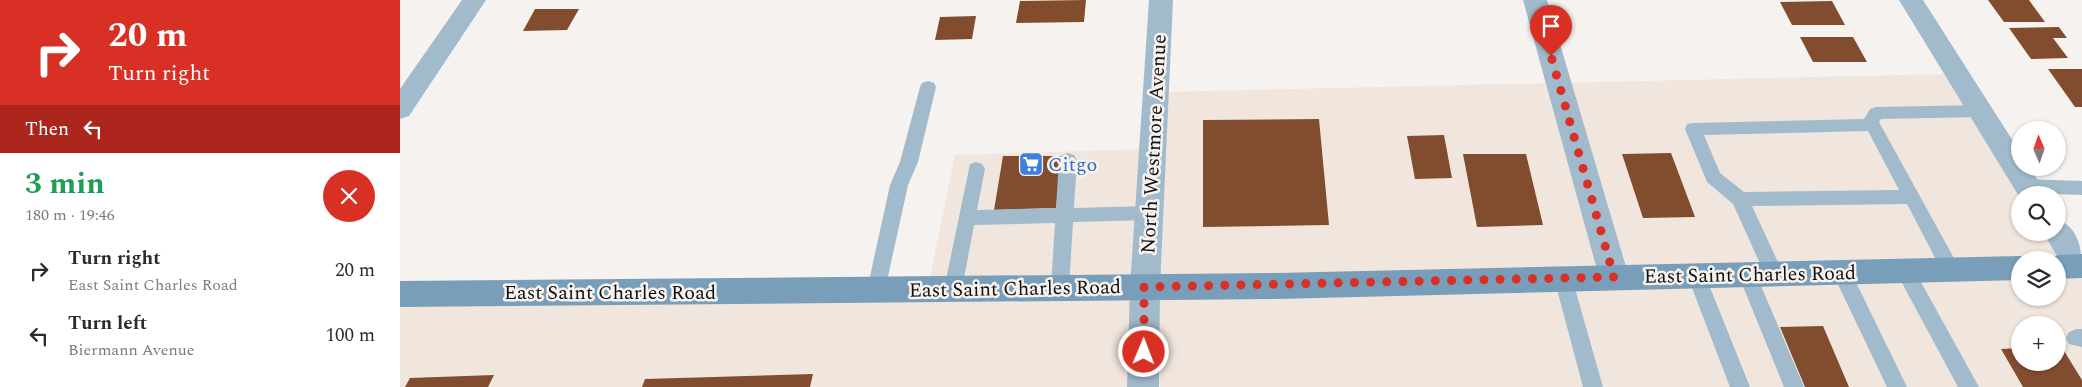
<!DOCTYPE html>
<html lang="en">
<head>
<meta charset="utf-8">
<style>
  :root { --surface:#fff; --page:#f2f2f3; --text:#2b2b33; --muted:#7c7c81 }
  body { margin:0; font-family:Spectral,serif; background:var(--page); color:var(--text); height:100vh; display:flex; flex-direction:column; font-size:19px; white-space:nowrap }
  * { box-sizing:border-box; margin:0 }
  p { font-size:16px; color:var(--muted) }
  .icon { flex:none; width:28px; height:28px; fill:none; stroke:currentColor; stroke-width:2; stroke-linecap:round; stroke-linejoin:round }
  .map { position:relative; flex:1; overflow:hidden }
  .sheet { display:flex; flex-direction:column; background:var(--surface); width:400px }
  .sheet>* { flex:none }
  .guide { background:#d93025; color:#fff; overflow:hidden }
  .needle { width:32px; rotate:358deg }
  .tools { position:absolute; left:1611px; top:121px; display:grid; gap:10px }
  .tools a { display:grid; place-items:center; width:55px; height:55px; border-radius:50%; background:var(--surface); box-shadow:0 1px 4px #0004; font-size:25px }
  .pin { position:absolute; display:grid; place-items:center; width:42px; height:42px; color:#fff; margin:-51px -21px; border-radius:50% 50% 50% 0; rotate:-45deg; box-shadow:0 0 5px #0007 }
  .pin .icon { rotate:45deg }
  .me { position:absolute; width:55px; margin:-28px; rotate:1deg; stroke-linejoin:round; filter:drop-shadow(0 0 4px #0008) }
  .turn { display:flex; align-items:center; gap:18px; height:105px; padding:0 25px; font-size:22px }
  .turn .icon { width:65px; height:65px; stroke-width:2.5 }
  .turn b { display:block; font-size:35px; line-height:42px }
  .then { display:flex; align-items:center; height:48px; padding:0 25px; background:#0003; gap:10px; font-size:19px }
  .round { display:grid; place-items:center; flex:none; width:52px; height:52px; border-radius:26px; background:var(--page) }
  .head { display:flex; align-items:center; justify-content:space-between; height:85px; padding:0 25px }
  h1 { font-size:30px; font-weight:700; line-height:38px; color:#1e9e55 }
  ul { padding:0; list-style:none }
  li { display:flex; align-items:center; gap:15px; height:65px; padding:0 25px }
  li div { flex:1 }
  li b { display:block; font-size:19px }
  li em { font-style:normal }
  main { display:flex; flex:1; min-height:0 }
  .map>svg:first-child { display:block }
  .built { fill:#f1e6de; fill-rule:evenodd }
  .building { fill:#824d2e }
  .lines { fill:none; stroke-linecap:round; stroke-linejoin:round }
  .service { fill:#a1bbcc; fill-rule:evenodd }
  .minor { fill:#a1bbcc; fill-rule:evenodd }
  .tertiary { fill:#a1bbcc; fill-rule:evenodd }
  .secondary { fill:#789eb9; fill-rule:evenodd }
  .route { stroke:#d93025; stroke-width:9; stroke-dasharray:0 16.2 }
  .labels { text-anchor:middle; stroke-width:5; stroke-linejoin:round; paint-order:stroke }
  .street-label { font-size:20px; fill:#11100f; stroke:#f6f2ef }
  .shop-label { font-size:20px; fill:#366cbe; stroke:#f6f2ef; text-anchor:start }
</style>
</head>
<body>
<main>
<section class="sheet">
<div class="guide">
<div class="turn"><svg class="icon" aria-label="right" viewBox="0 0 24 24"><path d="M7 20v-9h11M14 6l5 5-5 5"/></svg><div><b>20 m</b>Turn right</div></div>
<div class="then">Then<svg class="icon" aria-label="left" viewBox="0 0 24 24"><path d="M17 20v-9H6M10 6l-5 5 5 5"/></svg></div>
</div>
<div class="head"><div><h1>3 min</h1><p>180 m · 19:46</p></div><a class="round" style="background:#d93025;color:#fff"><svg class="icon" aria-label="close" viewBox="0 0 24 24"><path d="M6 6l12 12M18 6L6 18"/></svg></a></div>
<ul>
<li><svg class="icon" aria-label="right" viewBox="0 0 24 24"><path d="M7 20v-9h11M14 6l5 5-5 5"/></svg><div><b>Turn right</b><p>East Saint Charles Road</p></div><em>20 m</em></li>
<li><svg class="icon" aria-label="left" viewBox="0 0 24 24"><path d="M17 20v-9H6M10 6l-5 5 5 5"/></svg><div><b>Turn left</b><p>Biermann Avenue</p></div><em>100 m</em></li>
</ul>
</section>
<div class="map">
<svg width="1682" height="387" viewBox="0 0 1682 387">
  <rect width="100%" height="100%" fill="#f6f2ef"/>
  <g class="built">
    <path d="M1548,74L1620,195V232L1648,233L1665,259L757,279L758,92Z"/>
    <path d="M746,149L738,279L529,282L555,155Z"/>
    <path d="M1682,275V387H760L759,297L1620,277V298H1658V276ZM1620,325H1658V362H1620Z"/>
    <path d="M733,294L729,387H0V305Z"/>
  </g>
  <g class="building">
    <path d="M686,0L684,22L616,23L620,1Z"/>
    <path d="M1588,0H1629L1645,22H1604Z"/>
    <path d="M1432,1L1445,25H1392L1380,2Z"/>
    <path d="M135,9H179L167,30L123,31Z"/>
    <path d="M576,16L572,39L535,40L540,17Z"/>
    <path d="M1659,27L1667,38H1653L1668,58L1631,59L1609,28Z"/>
    <path d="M1400,37H1453L1467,62H1413Z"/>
    <path d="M1648,69H1682V107H1675Z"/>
    <path d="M919,119L929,225L803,227V120Z"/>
    <path d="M1044,135L1052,178L1015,179L1007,136Z"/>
    <path d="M1271,153L1295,217L1243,218L1222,154Z"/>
    <path d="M1063,154H1126L1143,225L1077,227Z"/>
    <path d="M603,156H662L656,208L594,210Z"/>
    <path d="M1423,326L1449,387H1405L1380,327Z"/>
    <path d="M1658,346H1661L1682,380V387H1623L1601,349L1620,348V362H1658Z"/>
    <path d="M413,374L410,387H242L245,379Z"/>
    <path d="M94,375L88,387H5L10,378Z"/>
  </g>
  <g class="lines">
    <g class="service">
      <path d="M528,81L534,83L536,87L518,162L508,185L485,290L483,296L476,298L469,296L467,290L490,185L500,162L520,87L522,83Z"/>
      <path d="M1581,105L1587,107L1589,111L1587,115L1581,117L1481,119L1479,122L1560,269L1558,275L1551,277L1544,275L1507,204L1352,206L1383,273L1381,279L1374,281L1367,279L1333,204L1307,182L1285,129L1287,124L1293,123L1464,119L1470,109L1476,107ZM1468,131L1499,190L1344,192L1320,173L1304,135Z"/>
      <path d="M668,153L674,155L677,160L674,208L749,206L755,208L758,213L755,218L749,220L673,222L669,288L667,294L660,296L653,294L651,288L655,223L574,225L562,289L560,295L553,297L546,295L544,289L570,164L576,162L582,164L585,169L577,210L656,208L659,160L662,155Z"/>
      <path d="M1628,179L1682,181V195L1628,193L1622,191L1619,186L1622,181Z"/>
      <path d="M1504,262L1511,264L1579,387H1558L1495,270L1497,264Z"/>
      <path d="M1441,264L1448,266L1507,387H1487L1432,272L1434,266Z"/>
      <path d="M1347,266L1354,268L1356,274L1404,387H1384L1338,274L1340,268Z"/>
      <path d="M1296,267L1303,269L1305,275L1350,387H1330L1287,275L1289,269Z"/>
      <path d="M1163,270L1170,272L1172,278L1203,387H1183L1154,278L1156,272Z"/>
      <path d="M1676,329H1682V347L1669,344L1666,338L1669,332Z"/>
    </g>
    <g class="minor">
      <path d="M62,0H86L9,116L0,119V89Z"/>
      <path d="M749,0H773L760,287L755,296L745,300L735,296L730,287Z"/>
      <path d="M1123,0H1147L1229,277L1224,286L1214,290L1204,286L1199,277Z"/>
      <path d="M1499,0H1523L1620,152V168H1630L1647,195H1620V198Z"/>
      <path d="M1658,220C1682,229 1682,255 1682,277L1678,278L1668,275L1643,232H1658Z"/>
    </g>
    <path class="tertiary" d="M745,274L755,278L760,287L759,387H727L730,287L735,278Z"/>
    <g class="secondary">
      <path d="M1682,254V278L1658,279V260H1647L1658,255Z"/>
      <path d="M1620,256L1631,260H1620V280L877,299L0,307V281L877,273Z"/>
    </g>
  </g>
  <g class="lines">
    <path class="route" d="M744,352V287L1214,277L1151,56"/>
  </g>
  <defs>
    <symbol id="supermarket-square" viewBox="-11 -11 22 22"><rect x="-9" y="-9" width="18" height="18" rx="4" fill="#3f7fe0" stroke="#f6f2ef"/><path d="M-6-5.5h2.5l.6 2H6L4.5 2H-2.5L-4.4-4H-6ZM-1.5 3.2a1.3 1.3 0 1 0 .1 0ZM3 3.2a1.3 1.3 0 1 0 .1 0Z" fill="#fff"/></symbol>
  </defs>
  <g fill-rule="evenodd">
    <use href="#supermarket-square" x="617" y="150" width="28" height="28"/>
  </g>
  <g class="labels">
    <g class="street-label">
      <text transform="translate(753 144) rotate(-87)" y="7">North Westmore Avenue</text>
      <text transform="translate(1350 274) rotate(-1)" y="7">East Saint Charles Road</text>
      <text transform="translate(615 288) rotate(-1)" y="7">East Saint Charles Road</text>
      <text x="210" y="299">East Saint Charles Road</text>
    </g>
    <g class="shop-label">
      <text x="648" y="171">Citgo</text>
    </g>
  </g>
</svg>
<div class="tools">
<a><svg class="needle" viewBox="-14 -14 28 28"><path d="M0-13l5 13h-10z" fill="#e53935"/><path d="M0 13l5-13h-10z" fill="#7c7c81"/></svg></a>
<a><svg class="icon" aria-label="search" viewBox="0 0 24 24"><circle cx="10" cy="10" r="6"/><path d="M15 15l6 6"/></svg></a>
<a><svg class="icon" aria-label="layers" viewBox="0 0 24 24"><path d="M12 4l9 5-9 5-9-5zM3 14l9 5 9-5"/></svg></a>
<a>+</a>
</div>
<div class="pin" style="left:1151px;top:56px;background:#d93025"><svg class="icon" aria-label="arrive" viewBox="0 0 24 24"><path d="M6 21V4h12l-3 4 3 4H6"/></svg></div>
<svg class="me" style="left:744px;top:352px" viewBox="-20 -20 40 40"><circle r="17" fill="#d93025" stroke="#fff" stroke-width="3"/><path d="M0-11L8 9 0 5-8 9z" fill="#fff"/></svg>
</div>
</main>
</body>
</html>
